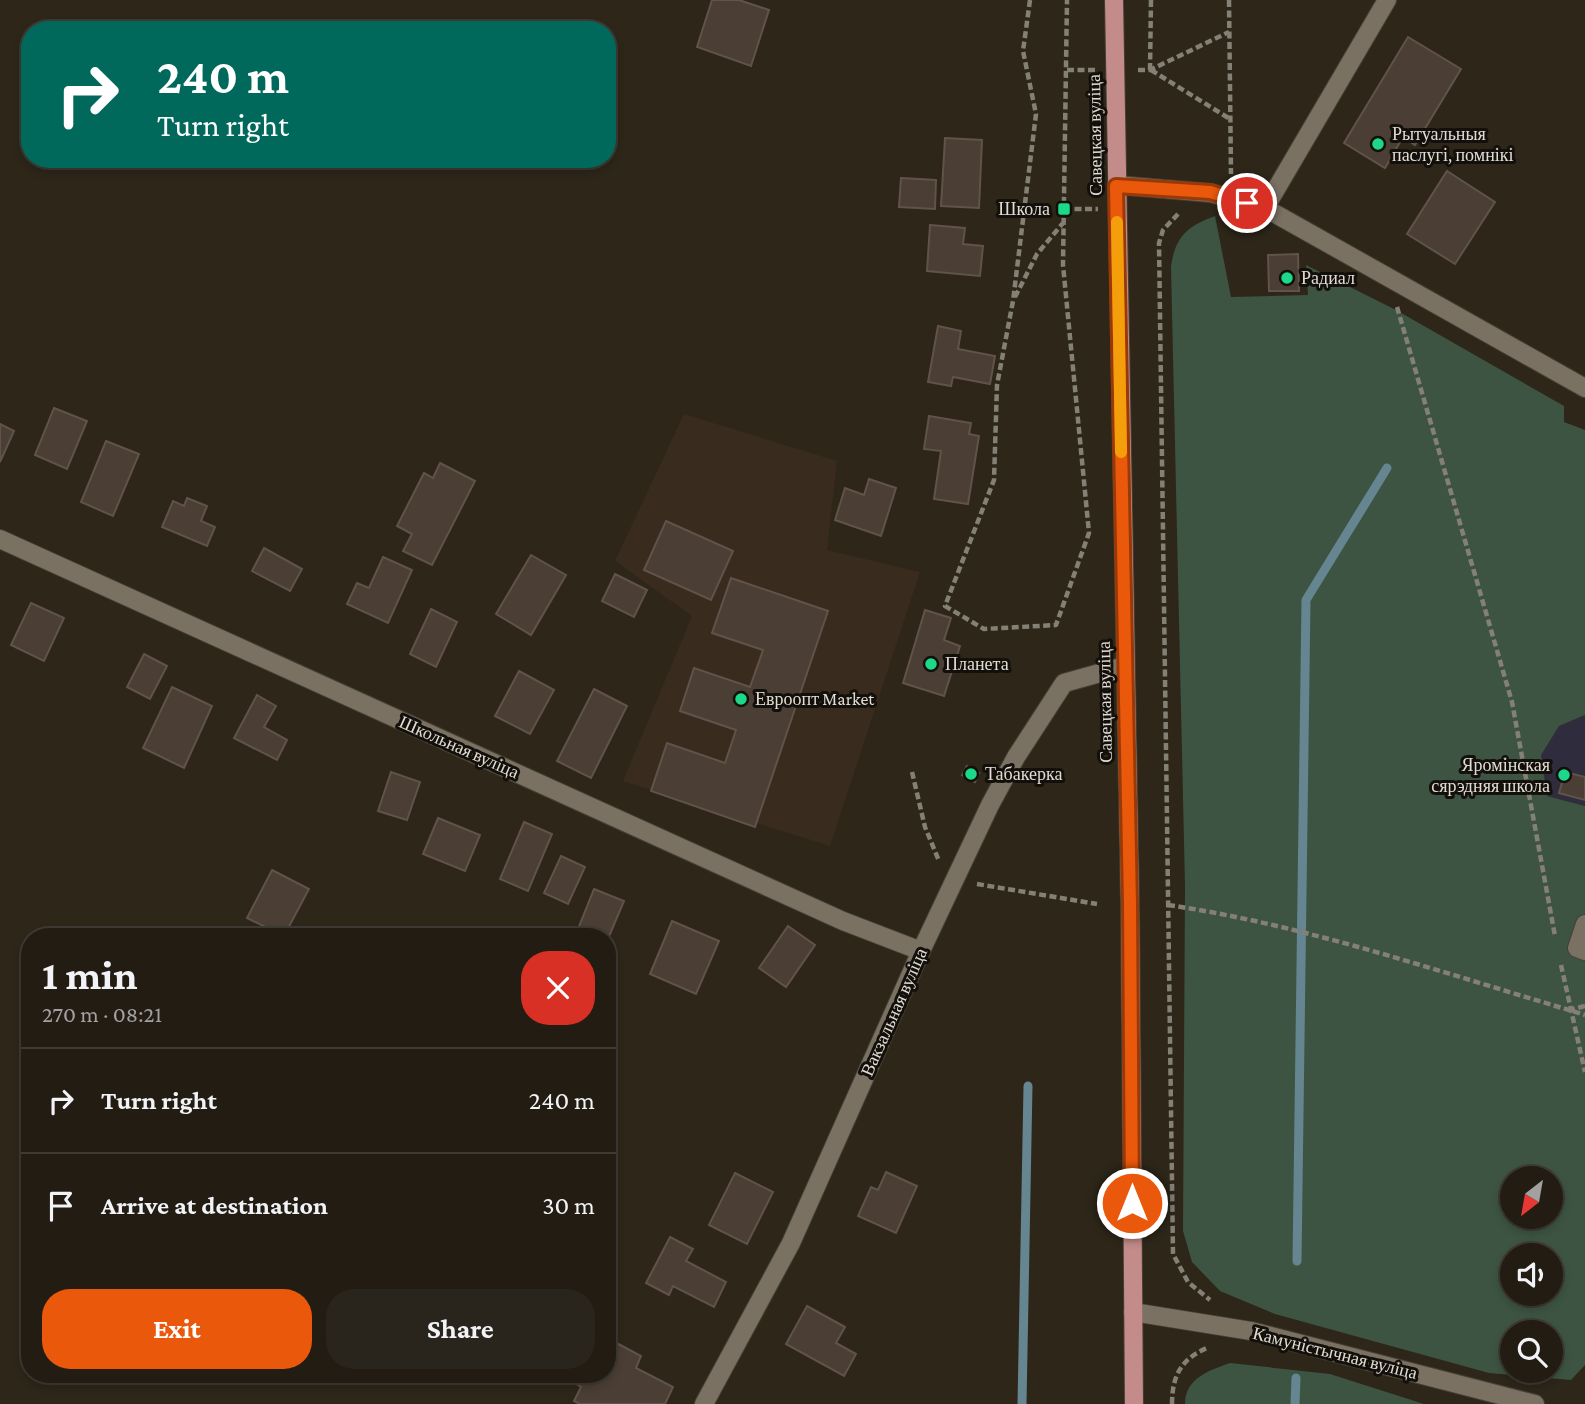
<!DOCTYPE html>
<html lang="en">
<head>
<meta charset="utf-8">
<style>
  :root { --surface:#221c13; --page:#2a251c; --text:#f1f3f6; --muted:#a2a1a0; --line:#3f3a33; --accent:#ea580c }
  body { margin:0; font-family:"Crimson Pro",serif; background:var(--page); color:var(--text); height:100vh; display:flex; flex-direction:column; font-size:26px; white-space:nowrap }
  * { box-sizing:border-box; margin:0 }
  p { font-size:23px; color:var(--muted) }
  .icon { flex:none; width:38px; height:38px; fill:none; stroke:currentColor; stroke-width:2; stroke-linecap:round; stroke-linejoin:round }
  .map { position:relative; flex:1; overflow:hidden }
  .sheet { position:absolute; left:21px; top:928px; width:595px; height:455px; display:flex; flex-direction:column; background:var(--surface); border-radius:28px; box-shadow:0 4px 10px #0003,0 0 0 2px var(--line) }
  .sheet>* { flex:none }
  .guide { position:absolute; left:21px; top:21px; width:595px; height:147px; border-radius:28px; box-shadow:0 4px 10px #0003,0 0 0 2px var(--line); background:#00695c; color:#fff; overflow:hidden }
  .needle { width:46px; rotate:211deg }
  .buttons { position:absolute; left:1500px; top:1166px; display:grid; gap:14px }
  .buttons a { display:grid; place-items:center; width:63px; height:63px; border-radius:50%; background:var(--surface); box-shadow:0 4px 10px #0003,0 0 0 2px var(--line); font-size:35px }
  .pin { position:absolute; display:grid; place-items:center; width:60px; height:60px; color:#fff; margin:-30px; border:4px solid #fff; border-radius:50%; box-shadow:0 2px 7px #0007 }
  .me { position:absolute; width:77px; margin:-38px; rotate:0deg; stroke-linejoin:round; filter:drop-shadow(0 0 5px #0008) }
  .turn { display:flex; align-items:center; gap:24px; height:147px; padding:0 21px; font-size:32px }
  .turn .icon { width:91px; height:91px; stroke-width:2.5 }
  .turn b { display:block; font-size:49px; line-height:60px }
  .round { display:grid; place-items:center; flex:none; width:74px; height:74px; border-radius:28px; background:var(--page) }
  .summary { display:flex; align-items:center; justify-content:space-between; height:119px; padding:0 21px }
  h1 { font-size:42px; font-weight:700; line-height:52px }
  .primary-button { display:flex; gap:14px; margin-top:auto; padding:14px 21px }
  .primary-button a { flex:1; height:80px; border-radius:28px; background:var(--accent); color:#fff; font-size:28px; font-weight:700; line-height:80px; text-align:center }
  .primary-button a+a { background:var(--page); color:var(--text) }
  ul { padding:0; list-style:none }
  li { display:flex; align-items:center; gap:21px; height:105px; padding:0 21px; border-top:2px solid var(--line) }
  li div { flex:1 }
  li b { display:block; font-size:26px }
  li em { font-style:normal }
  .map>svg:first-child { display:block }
  .commercial { fill:#3a2b1f }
  .education { fill:#2e2c3d }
  .green { fill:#3d5442; fill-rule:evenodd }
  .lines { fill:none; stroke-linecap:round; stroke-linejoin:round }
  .stream { stroke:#658591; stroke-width:9 }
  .building { fill:#4b3e34; stroke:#615349; stroke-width:2 }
  .minor-casing { stroke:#464036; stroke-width:20 }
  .major-casing { stroke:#464036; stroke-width:20 }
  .path { stroke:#858075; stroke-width:4.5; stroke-dasharray:7 3.5; stroke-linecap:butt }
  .minor { stroke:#7a7163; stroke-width:18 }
  .major { stroke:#c38b89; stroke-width:18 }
  .route-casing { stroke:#983908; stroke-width:18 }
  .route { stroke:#ea580c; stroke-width:12 }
  .slow { stroke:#f59e0b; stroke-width:12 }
  .poi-dot { fill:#1bd988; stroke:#130f0a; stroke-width:2.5 }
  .labels { text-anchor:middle; stroke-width:6; stroke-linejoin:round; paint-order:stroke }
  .poi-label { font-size:18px; fill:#e0dcd3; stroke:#130f0a; text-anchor:start }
  .street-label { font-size:18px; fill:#e0dcd3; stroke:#130f0a }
</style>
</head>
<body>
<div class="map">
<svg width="1585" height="1404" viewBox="0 0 1585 1404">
  <rect width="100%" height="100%" fill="#2d2619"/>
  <path class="commercial" d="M684,414L837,461L827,550L920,572L830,846L623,781L692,616L615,561Z"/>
  <path class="education" d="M1585,715V806L1547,796L1540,755L1559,726Z"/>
  <g class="green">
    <path d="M1215,216L1231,297L1308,295L1306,265L1396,310L1564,406V422L1585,430V715L1559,726L1541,755L1547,796L1585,806V1365L1571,1380L1489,1373L1275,1314L1220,1291L1192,1262L1183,1231L1185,886L1171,267C1175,236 1188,226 1215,216ZM1512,1178H1550V1216H1512ZM1512,1255H1550V1293H1512ZM1512,1332H1550V1370H1512Z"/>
    <path d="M1230,1363L1330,1374L1424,1404H1185C1185,1378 1210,1370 1230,1363Z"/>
  </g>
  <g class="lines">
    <g class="stream">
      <path d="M1297,1261L1306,600L1387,468"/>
      <path d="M1022,1404L1028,1086"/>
      <path d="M1295,1404L1296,1378"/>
    </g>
  </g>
  <g class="building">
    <path d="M712,0H739L769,10L751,66L697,47Z"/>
    <path d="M1408,37L1461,69L1415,145L1403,137L1385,168L1344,143Z"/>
    <path d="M945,138L982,140L979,208L941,206Z"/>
    <path d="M1447,171L1495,202L1455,264L1407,234Z"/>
    <path d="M901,178L936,180L935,209L899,207Z"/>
    <path d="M930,225L965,228L963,244L983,246L980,276L927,271Z"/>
    <path d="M1298,254L1299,291H1269L1268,255Z"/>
    <path d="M938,326L961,331L958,349L995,356L990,384L953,377L951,386L928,382Z"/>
    <path d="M54,408L87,421L67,469L35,455Z"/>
    <path d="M929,416L971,423L969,434L979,436L968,504L934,499L941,451L924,449Z"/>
    <path d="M0,424L14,431L0,462Z"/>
    <path d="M106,441L139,454L113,516L81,502Z"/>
    <path d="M440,463L475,481L432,565L403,551L412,534L397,526L424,473L433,478Z"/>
    <path d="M869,479L896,488L881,536L835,520L845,488L864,495Z"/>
    <path d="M187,498L207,506L201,521L215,527L207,546L162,527L173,501L184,506Z"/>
    <path d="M666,521L733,551L711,600L644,570Z"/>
    <path d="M264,548L302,569L290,591L252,571Z"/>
    <path d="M531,555L566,575L531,635L496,614Z"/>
    <path d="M383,557L412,570L388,623L347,604L357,583L369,588Z"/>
    <path d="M615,574L647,590L634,617L602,601Z"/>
    <path d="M731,578L828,611L755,827L651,791L667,743L725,763L736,730L680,711L694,668L750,687L763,650L712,633Z"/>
    <path d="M31,603L64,618L44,661L11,645Z"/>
    <path d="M431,609L457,622L436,667L410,654Z"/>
    <path d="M925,610L951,618L944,640L960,646L944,696L903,683Z"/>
    <path d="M144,654L167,666L150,699L127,687Z"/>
    <path d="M519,671L554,690L530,734L495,716Z"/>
    <path d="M172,687L212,706L184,768L143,748Z"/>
    <path d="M594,689L627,706L591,778L557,761Z"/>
    <path d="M257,695L276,706L264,727L287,740L277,760L234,738Z"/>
    <path d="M967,766L979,773L975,782L962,775Z"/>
    <path d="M391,772L420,782L407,820L378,811Z"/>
    <path d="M1565,772L1585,777V800L1559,793Z"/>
    <path d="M438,818L480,835L465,871L423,854Z"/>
    <path d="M524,822L552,834L528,891L500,879Z"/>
    <path d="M561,856L585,867L568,904L544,893Z"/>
    <path d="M272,870L309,889L284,936L247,918Z"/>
    <path d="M594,889L624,901L607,941V936H595L578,929Z"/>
    <path d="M672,921L719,941L696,994L650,974Z"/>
    <path d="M788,926L815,945L786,987L759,968Z"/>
    <path d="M886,1172L917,1186L896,1233L858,1216L871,1187L878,1190Z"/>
    <path d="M735,1173L773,1192L747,1244L709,1225Z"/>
    <path d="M670,1237L693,1249L686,1261L726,1282L714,1307L673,1286L669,1295L646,1283Z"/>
    <path d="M807,1306L845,1327L836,1343L856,1354L844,1376L786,1344Z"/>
    <path d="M611,1340L641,1356L636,1368L673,1387L665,1404H580L574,1401L581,1387L572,1381L576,1374H607V1346Z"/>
  </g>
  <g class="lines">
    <defs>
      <g id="minor">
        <path d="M1117,185L1211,193L1265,208L1585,388"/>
        <path d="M1265,208L1387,0"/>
        <path d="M0,539L843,921L921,951"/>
        <path d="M1585,924L1577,948L1585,951"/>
        <path d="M1133,1312L1251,1331L1535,1404"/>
        <path d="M704,1404L791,1243L921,951L990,805L1016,757L1064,683L1125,666"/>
      </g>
      <path id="major" d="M1114,0L1130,904L1134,1404"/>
    </defs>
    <use href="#minor" class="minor-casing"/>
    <use href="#major" class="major-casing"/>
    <g class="path">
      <path d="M1030,0L1023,51L1036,114L1013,301L997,385L994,480L945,606L984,629L1056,625L1089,533L1063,265L1067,0"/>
      <path d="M1229,0L1231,174"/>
      <path d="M1067,70H1095"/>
      <path d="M1138,70H1150L1229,32"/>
      <path d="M1150,70L1151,0"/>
      <path d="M1151,70L1230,119"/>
      <path d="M1064,209H1098"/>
      <path d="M1178,214L1163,230L1159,243L1173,1254L1188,1282L1210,1300"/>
      <path d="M1015,297L1037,254L1063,223"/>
      <path d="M1397,307L1512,702L1555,936"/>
      <path d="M912,772L925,827L939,861"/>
      <path d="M977,884L1097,904"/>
      <path d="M1168,905C1305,925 1437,971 1569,1010"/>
      <path d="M1561,965L1585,1072"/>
      <path d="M1585,1006L1569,1010L1585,1015"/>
      <path d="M1172,1404C1172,1376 1181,1359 1207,1348"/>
    </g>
    <use href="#minor" class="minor"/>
    <use href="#major" class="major"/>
  </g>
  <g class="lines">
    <defs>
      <path id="route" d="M1132,1203L1130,904L1116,186L1210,192L1247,203"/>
    </defs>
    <use href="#route" class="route-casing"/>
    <use href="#route" class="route"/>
    <path class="slow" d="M1117,222L1121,452"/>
  </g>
  <g class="poi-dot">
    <circle cx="1378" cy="144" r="7"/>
    <rect x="1057" y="202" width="14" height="14" rx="3.5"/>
    <circle cx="1287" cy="278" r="7"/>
    <circle cx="931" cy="664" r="7"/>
    <circle cx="741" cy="699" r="7"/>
    <circle cx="971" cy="774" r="7"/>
    <circle cx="1564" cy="775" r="7"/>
  </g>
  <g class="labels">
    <g class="poi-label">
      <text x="1392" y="140">Рытуальныя<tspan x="1392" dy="21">паслугі, помнікі</tspan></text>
      <text x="1050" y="215" text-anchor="end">Школа</text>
      <text x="1301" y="284">Радиал</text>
      <text x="945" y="670">Планета</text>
      <text x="755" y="705">Евроопт Market</text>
      <text x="1550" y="771" text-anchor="end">Яромінская<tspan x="1550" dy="21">сярэдняя школа</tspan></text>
      <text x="985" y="780">Табакерка</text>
    </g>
    <g class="street-label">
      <text transform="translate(1095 135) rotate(-91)" y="6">Савецкая вуліца</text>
      <text transform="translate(1105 702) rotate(-91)" y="6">Савецкая вуліца</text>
      <text transform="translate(459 747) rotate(24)" y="6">Школьная вуліца</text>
      <text transform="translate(894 1012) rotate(-66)" y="6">Вакзальная вуліца</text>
      <text transform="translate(1335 1353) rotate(14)" y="6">Камуністычная вуліца</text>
    </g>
  </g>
</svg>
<div class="buttons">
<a><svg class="needle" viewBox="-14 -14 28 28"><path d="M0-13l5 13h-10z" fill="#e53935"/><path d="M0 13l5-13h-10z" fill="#a2a1a0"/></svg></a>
<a><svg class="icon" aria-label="sound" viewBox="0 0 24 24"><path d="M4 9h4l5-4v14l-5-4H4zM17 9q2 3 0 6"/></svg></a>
<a><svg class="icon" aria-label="search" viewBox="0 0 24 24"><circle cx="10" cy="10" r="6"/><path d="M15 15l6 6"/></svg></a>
</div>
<div class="pin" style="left:1247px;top:203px;background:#d93025"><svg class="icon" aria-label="arrive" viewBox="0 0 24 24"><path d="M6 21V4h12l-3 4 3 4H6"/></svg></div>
<svg class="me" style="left:1132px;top:1203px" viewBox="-20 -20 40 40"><circle r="17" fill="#ea580c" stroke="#fff" stroke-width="3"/><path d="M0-11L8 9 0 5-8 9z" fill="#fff"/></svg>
<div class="guide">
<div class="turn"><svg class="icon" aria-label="right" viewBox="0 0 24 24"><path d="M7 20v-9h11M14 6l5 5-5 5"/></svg><div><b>240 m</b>Turn right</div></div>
</div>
<section class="sheet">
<div class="summary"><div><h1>1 min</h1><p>270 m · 08:21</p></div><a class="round" style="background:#d93025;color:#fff"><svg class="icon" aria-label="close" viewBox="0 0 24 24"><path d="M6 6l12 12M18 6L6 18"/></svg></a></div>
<ul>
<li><svg class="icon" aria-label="right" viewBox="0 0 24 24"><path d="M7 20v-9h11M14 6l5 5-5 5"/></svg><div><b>Turn right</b></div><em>240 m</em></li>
<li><svg class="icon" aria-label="arrive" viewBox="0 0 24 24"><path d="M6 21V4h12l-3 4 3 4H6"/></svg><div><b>Arrive at destination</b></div><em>30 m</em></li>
</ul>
<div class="primary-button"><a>Exit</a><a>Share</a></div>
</section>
</div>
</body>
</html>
